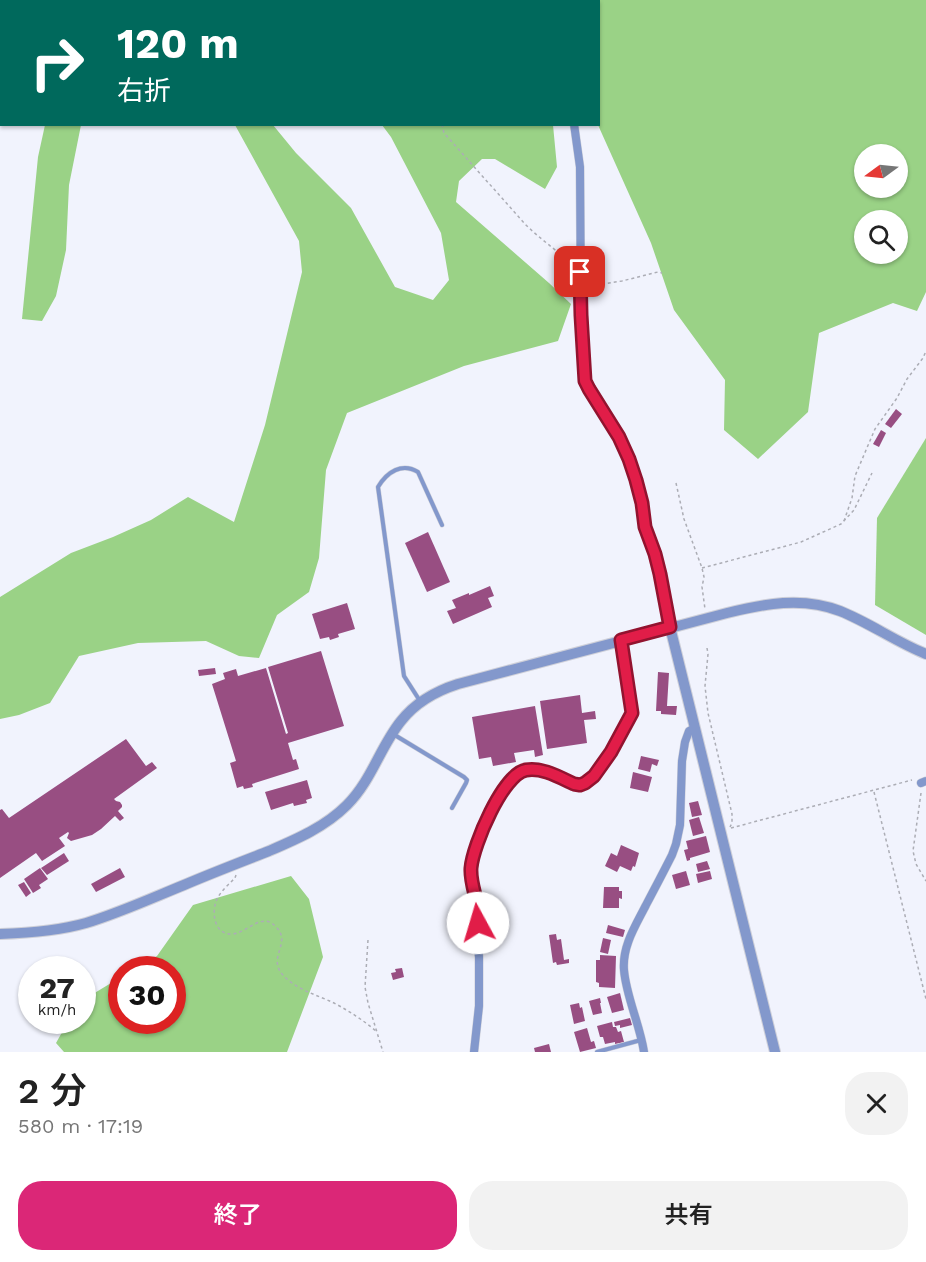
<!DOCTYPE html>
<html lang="ja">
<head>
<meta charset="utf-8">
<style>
  :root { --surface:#fff; --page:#f2f2f2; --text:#222; --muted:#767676; --accent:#db2777 }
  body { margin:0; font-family:"Work Sans","Noto Sans JP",sans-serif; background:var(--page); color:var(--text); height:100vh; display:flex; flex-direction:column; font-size:22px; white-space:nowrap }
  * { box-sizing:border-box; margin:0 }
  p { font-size:20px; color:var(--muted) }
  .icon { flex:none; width:33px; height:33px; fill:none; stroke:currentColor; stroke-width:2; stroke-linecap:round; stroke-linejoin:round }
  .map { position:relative; height:1052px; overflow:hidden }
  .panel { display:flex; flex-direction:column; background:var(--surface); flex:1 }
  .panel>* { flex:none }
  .guide { position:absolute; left:0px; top:0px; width:600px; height:126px; box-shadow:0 2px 4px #0004; background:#00695c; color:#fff; overflow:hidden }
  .needle { width:39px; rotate:255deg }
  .buttons { position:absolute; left:854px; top:144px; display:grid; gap:12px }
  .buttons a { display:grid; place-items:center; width:54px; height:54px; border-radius:50%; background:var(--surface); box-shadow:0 2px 4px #0004; font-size:30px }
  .speed { position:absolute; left:18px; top:956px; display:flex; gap:12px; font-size:30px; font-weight:700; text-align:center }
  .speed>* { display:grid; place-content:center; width:78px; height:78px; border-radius:50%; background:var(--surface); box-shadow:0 2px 4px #0004; line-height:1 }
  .speed small { font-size:15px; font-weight:400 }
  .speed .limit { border:9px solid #d22; background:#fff; color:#111 }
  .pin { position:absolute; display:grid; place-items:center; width:51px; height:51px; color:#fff; margin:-26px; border-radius:12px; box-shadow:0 3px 9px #0006 }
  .me { position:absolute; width:66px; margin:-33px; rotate:354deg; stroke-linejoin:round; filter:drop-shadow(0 0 4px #0008) }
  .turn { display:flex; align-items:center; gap:21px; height:126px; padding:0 18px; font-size:27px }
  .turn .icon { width:78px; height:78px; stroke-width:2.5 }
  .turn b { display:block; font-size:42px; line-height:51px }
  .round { display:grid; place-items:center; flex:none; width:63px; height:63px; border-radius:24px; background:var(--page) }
  .headline { display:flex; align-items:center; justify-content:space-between; height:102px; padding:0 18px }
  h1 { font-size:36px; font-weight:600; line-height:45px }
  .primary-button { display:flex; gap:12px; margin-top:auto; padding:12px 18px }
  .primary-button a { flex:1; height:69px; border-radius:24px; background:var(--accent); color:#fff; font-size:24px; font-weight:600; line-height:69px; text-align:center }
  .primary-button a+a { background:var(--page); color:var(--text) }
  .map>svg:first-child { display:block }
  .forest { fill:#9ad286; fill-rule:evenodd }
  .building { fill:#984e82 }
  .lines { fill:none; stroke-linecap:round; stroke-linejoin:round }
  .service-casing { stroke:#cfd0d9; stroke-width:5 }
  .minor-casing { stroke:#cfd0d9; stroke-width:9 }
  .tertiary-casing { stroke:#cfd0d9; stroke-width:12 }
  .path { stroke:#acadb5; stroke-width:1.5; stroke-dasharray:3 3; stroke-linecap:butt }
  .service { stroke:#8398cc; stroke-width:4 }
  .minor { stroke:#8398cc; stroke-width:8 }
  .tertiary { stroke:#8398cc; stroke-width:10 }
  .route-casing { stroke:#92132f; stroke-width:15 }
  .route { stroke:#e11d48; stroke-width:10 }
</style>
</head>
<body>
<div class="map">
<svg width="926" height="1052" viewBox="0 0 926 1052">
  <rect width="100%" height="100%" fill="#f1f3fd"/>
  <g class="forest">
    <path d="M304,0H926V292L917,311L893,303L819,333L808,412L758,459L724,430L725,380L674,310L651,243L598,125V2H304ZM864,154H897V188H864ZM864,220H897V254H864Z"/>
    <path d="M45,125H81L69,185L66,250L56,296L42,321L22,319L38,157Z"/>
    <path d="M235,125H273L296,153L351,208L395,287L433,300L449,280L441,233L391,137L382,125H553L557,167L545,189L495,159H482L459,181L456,202L549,283L571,304L558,341L464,366L347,413L326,470L319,558L309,592L277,615L259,658L239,656L206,641L138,643L79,656L50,703L19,715L0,719V597L71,553L113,537L151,520L188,497L234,522L265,425L302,272L299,241Z"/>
    <path d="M926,438V635L875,605L877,518Z"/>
    <path d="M291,876L309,899L323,957L287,1052H64L56,1043L69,1020H82L83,1000L121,977L122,1020H172V969H134L157,956L193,905Z"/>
  </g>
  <g class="building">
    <path d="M896,409L902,414L891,428L885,424Z"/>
    <path d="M881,430L886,433L879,447L873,444Z"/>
    <path d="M428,532L450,582L427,592L405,543Z"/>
    <path d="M490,586L494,596L488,598L492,607L453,624L447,611L456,608L452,600L469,593V595Z"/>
    <path d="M347,603L355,629L338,634L339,637L330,640L329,637L320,639L312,614Z"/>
    <path d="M321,651L344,726L288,743L293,760L296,759L299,769L252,784L253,787L244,789L243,786L237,788L230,763L236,761L212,684L225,679L223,673L236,669L238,676L266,668L286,734L288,733L268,667Z"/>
    <path d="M215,668L216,674L199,676L198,670Z"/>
    <path d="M658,672L669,673L667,706H677L676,715L661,714V711H656Z"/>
    <path d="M580,695L582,713L595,711L596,719L584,720L587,743L547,749L540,701Z"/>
    <path d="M535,706L543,755L535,757L534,750L514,753L516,762L493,766L491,757L479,759L472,717Z"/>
    <path d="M126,739L146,766L152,762L157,768L114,799L116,801L120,802L122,805V807L118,811L124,818L120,821L115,816L101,829L92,835L71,841L67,838L69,833L68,832L59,838L65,846L42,861L36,853L0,878V810L2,809L9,818Z"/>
    <path d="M641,756L659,760L657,766L652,764L650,772L638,769Z"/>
    <path d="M633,772L652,777L648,792L630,788Z"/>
    <path d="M307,780L312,798L306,800L307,803L294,806L293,803L271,810L265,792Z"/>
    <path d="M698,801L702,815L692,817L689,803Z"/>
    <path d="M699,817L704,833L693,836L689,820Z"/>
    <path d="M706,836L710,852L690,858V860L687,861L684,850L688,849L686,841Z"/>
    <path d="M621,845L639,853L635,867L633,866L631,871L620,866L617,872L605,866L611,853L617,856Z"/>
    <path d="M64,853L69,861L47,875L41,868Z"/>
    <path d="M707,861L710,869L698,872L696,864Z"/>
    <path d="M40,868L48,879L39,885L41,888L33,893L24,879Z"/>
    <path d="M120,868L125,877L96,892L91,884Z"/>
    <path d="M686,871L690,885L676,889L672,875Z"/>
    <path d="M710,871L712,879L698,883L696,874Z"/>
    <path d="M24,882L31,893L26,897L18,885Z"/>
    <path d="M604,887H619V891H622V899L619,898V908H603Z"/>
    <path d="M608,925L625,930L623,937L606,933Z"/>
    <path d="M556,934L557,940L561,939L564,960L569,959V963L557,965L556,962L553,963L549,935Z"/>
    <path d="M603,938L611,940L608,954L600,952Z"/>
    <path d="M600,955L616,956L615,988L599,987V983L596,982V960H600Z"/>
    <path d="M402,968L404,977L393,980L391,973L396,972L395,969Z"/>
    <path d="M620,993L624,1010L612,1013L607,997Z"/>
    <path d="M600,998L601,1003H600L602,1013L593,1015L589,1001Z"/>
    <path d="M579,1003L580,1008L582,1007L585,1021L574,1024L570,1005Z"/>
    <path d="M630,1018L632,1025L620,1028V1025L615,1026L614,1022Z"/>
    <path d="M612,1022L613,1027H616L618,1032L621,1031L624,1042L615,1044V1042L605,1044L603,1037H600L597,1026Z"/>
    <path d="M587,1028L591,1042L594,1041L596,1048L580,1052L574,1032Z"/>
    <path d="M549,1044L551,1052H535L534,1048Z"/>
  </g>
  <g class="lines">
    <defs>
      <g id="service">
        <path d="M420,701L404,676L378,487C387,472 402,462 418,472L442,525"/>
        <path d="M393,734L464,777L467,780L466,783L452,808"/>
        <path d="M597,1052L641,1040"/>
      </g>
      <g id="minor">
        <path d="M561,2V0"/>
        <path d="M574,124L580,167L581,315L585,381L589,389L619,437L629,459L636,480L642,503L645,527L655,554L661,574L670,627"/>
        <path d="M921,783L926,781"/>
        <path d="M474,1052L479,1006V957L477,937L478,909L472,883L471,870L478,841L493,807L516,774L523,770L539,769L574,784L580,785L585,783L594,776L611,752L632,713L621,640"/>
        <path d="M644,1052C640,1025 626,996 624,970C622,946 636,925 646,905C655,888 664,871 672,855L676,844L680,825L682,761L685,742L689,731L695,728"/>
      </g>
      <g id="tertiary">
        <path d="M670,627L775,1052"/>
        <path d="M0,934C29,933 58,931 86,923C119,913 152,898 184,885C212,873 241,862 269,851C297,839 325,827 347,805C372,780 380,747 401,721C416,702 436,691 458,684L727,613C764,604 802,596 840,611C870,623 896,642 926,654"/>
      </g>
    </defs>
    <use href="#service" class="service-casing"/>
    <use href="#minor" class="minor-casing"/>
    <use href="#tertiary" class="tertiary-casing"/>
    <g class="path">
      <path d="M473,2V0"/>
      <path d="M442,124L444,133L525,224C539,238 556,250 571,263"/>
      <path d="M590,286L622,281L658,272L662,273"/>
      <path d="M676,483L684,519L702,568L704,577L702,587L705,609"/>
      <path d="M844,521L852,498L855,476L875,429L897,398L907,379L923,358L926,351"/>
      <path d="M702,568L801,542L841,524L854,510L872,473"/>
      <path d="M707,648L708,654L705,686L708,713L732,814V823L730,827"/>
      <path d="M874,792L926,999"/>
      <path d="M921,793L913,851L916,864L926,881"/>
      <path d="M731,828L912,780"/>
      <path d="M236,875L235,878C229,884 221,891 217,899C211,912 214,935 232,934C248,933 262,910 277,928C291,943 268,957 282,974C295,989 317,995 334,1003C349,1011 363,1020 376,1031"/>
      <path d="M368,940L365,987L368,1003L383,1052"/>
    </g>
    <use href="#service" class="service"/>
    <use href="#minor" class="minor"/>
    <use href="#tertiary" class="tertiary"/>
  </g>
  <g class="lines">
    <defs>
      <path id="route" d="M478,923C478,919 478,914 478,909C476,895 470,882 471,868C473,845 503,774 526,770C542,767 559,777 574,784L580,785L585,783L594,776L611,752L632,713L621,640L670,627L660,574L655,554L645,527L642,503L636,480L629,459L619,437L589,389L585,381L581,315L580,272"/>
    </defs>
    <use href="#route" class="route-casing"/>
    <use href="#route" class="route"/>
  </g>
</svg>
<div class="buttons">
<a><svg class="needle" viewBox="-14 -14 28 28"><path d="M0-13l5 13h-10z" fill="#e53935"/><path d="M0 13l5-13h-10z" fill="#767676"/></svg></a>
<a><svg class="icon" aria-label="search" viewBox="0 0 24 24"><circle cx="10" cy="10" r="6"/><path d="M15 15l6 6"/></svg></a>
</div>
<div class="speed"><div>27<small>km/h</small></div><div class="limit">30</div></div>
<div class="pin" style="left:580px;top:272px;background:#d93025"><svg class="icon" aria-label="arrive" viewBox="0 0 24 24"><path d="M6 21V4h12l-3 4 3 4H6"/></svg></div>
<svg class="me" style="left:478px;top:923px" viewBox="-20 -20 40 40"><circle r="19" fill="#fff"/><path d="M0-13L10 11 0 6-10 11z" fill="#e11d48"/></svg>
<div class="guide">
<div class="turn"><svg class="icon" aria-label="right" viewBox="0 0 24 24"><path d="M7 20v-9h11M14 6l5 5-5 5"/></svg><div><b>120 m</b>右折</div></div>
</div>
</div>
<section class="panel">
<div class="headline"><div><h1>2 分</h1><p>580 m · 17:19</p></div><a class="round"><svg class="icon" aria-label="close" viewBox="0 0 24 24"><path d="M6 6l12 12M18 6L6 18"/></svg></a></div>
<div class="primary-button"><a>終了</a><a>共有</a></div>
</section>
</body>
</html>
